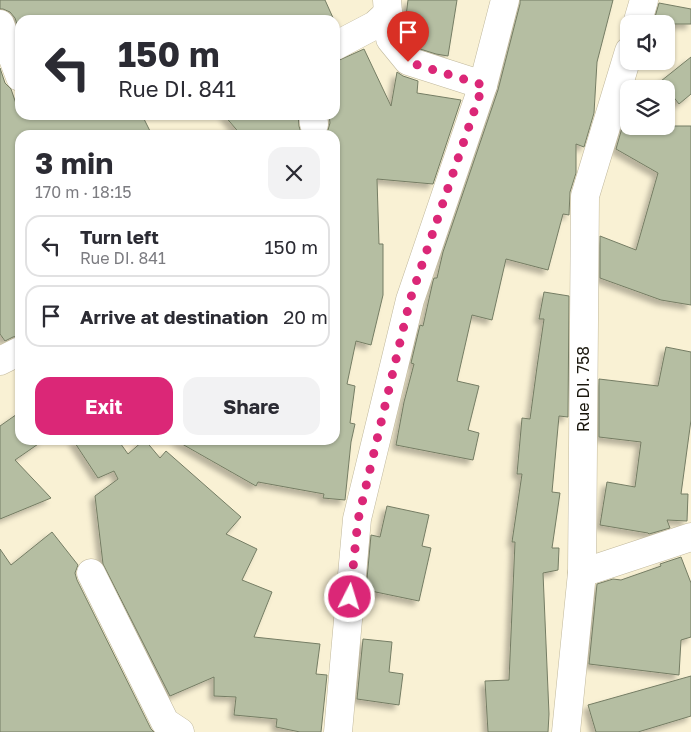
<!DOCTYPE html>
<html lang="en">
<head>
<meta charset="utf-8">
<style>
  :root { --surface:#fff; --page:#f2f2f3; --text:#2b2b33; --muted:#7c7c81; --line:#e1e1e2; --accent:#db2777 }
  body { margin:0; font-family:"Golos Text",sans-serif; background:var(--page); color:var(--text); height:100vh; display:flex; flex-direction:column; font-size:19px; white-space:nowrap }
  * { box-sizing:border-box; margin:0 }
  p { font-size:16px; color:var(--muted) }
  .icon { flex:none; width:28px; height:28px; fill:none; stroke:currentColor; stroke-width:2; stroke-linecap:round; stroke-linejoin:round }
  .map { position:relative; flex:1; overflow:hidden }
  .side { position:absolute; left:15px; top:130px; width:325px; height:315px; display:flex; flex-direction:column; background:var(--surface); border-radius:15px; box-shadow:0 1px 4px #0004 }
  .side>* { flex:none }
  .top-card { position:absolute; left:15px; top:15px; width:325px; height:105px; border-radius:15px; box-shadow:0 1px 4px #0004; background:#fff; color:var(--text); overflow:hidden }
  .fabs { position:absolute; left:620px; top:15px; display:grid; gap:10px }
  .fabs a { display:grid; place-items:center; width:55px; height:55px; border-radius:10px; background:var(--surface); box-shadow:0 1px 4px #0004; font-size:25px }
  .pin { position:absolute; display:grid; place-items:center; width:42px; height:42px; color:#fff; margin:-51px -21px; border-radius:50% 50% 50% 0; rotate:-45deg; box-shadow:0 0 5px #0007 }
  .pin .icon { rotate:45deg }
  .me { position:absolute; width:55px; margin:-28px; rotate:5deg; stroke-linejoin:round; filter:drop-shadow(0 0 4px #0008) }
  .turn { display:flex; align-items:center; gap:18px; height:105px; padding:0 20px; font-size:22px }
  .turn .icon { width:65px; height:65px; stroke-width:2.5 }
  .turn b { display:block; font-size:35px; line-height:42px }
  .round { display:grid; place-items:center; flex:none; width:52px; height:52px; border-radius:15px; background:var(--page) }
  .summary { display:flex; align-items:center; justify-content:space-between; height:85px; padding:0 20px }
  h1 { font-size:30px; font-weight:700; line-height:38px }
  .cta { display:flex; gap:10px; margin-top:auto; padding:10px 20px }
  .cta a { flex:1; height:58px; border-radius:15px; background:var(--accent); color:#fff; font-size:20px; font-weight:700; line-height:58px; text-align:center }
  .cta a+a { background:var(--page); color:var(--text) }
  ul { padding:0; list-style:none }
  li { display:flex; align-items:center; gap:15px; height:62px; margin:0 10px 8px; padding:0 10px; border:2px solid var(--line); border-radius:15px }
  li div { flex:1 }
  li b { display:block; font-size:19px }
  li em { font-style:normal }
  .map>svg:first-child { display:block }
  .building { fill:#b5bea2; stroke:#757d64; filter:url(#shadow) }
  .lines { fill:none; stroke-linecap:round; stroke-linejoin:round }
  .minor-casing { stroke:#c0b89c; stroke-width:29 }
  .minor { stroke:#fff; stroke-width:28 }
  .route { stroke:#db2777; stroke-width:9; stroke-dasharray:0 16.2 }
  .labels { text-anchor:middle; stroke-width:4.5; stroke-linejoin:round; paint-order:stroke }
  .street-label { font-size:16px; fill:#1b180e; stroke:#fff }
</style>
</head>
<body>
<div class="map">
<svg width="691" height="732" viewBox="0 0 691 732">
  <defs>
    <filter id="shadow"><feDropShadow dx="-4.5" dy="4.5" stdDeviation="2.5" flood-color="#0004"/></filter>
  </defs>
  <rect width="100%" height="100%" fill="#f9f1d4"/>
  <g class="building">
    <path d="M0,0H325L334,20H20V33L15,18L10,12L3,9H0Z"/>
    <path d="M408,0H457L448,56L436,54L417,48L405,33V24Z"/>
    <path d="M520,0H613L597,62L594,113L584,147L576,144V173L570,192L569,215L563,214L548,270L506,259L492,320L472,315L457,381L479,386L468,430L479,433L473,460L396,445L404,402L414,364L411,363L420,325L423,326L433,281L434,278H437L443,252L498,90L520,4Z"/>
    <path d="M659,3L691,9V24H653Z"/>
    <path d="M364,49L391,106L397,72L403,76L418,81L417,93L461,100L433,184L377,179L379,244H383V295L371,345L356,341L347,384L355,386L350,423L355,424L351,442L345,500L323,498L324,494L258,482L256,486L175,440H335V135H325L328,130L330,123L329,115H335V62Z"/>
    <path d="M691,57V94L679,104L661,81Z"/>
    <path d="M0,68L5,83L11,89L20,115H142L152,135H20V336L13,337L5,341L0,334Z"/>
    <path d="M224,115H298L299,126L301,133L303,135H241Z"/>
    <path d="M624,121L629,122V126H691V305L661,300L600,278V236L636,250L658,173L616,149Z"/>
    <path d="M544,292L569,296L568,417L559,416L552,492L560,493L552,548H559L558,570L543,573L549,714L548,732H488L485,681L509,680L515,542H512L522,474H517L522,418L530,419L537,367L544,319H539Z"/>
    <path d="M666,347L691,352V420L681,494H688L687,521L667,520L670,528L649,534L648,533L600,525L607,482L635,487L641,442L599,437V379L658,386Z"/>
    <path d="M20,412V440H44L15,460L51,498L0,519V426Z"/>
    <path d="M73,440H118L128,454L144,440H145L160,458L166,451L241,517L226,534L257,549L242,580L272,592L254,637L320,644L316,674L327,675L321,732H300L276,727L277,719L234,715L236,697L214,696V677L170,696L103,564L95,496L118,479L114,471L98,478Z"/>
    <path d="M387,506L429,515L422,546L431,548L419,601L366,590L371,535L380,537Z"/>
    <path d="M52,532L78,565L75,573L77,580L151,729L154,732H0V549L11,565Z"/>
    <path d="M681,557L691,583V637L681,640L679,675L589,664L597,584L613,579L621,580L661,566L660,564Z"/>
    <path d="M363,639L392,642L389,672L403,674L399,705L357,699Z"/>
    <path d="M691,676V716L638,732H596L588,705Z"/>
  </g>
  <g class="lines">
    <defs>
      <g id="minor">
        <path d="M387,0L390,39L408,61L483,85"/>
        <path d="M0,24L20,77"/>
        <path d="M637,24L644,0"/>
        <path d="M335,46L375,25L388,13"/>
        <path d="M313,115L314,124"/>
        <path d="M0,361L20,351"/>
        <path d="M91,573L165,722L180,732"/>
        <path d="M582,573L691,537"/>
        <path d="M338,732L357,519L410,300L483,85L505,0"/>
        <path d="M566,732L582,573L585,196L629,51"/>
      </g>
    </defs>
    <use href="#minor" class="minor-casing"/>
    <use href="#minor" class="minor"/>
  </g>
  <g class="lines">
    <path class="route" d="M350,597L358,520L410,300L483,85L408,62"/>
  </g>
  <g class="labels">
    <g class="street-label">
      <text transform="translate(583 389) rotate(-90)" y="6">Rue DI. 758</text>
    </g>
  </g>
</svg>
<div class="fabs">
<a><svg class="icon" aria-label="sound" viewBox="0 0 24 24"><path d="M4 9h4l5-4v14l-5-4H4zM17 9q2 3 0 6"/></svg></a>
<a><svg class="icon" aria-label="layers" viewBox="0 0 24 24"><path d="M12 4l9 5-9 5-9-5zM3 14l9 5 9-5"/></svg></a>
</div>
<div class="pin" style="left:408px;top:62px;background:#d93025"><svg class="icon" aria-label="arrive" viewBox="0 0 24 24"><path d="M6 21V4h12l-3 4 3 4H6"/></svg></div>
<svg class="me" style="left:350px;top:597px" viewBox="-20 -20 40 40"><circle r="17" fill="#db2777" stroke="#fff" stroke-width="3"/><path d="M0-11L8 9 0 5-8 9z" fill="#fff"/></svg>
<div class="top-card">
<div class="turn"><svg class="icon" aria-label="left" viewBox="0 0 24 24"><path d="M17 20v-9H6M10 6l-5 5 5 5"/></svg><div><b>150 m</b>Rue DI. 841</div></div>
</div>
<section class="side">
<div class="summary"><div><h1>3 min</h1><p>170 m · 18:15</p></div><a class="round"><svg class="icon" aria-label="close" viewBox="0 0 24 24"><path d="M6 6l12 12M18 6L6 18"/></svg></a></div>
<ul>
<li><svg class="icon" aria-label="left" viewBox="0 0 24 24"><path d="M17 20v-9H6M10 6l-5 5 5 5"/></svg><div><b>Turn left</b><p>Rue DI. 841</p></div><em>150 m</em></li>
<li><svg class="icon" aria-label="arrive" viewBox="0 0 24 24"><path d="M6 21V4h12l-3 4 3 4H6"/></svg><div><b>Arrive at destination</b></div><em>20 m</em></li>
</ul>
<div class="cta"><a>Exit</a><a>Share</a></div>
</section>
</div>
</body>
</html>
